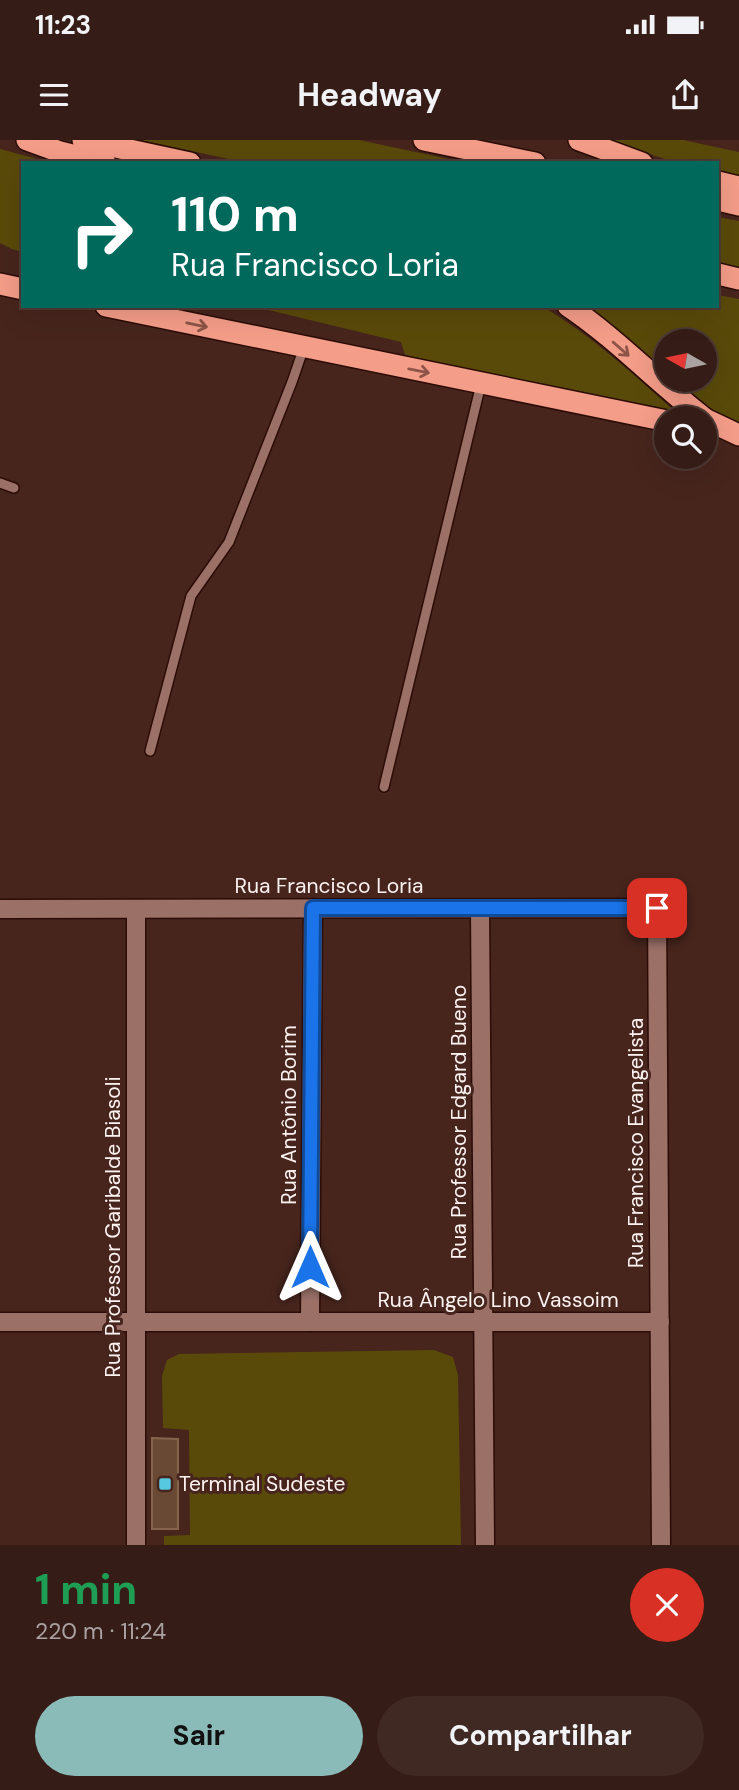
<!DOCTYPE html>
<html lang="pt">
<head>
<meta charset="utf-8">
<style>
  :root { --surface:#351c16; --page:#402923; --text:#f1f3f6; --muted:#aaa1a1; --line:#4f3a35; --accent:#8bbbb9 }
  body { margin:0; font-family:"DM Sans",sans-serif; background:var(--page); color:var(--text); height:100vh; display:flex; flex-direction:column; font-size:26px; white-space:nowrap }
  * { box-sizing:border-box; margin:0 }
  p { font-size:23px; color:var(--muted) }
  .icon { flex:none; width:38px; height:38px; fill:none; stroke:currentColor; stroke-width:2; stroke-linecap:round; stroke-linejoin:round }
  .map { position:relative; height:1405px; overflow:hidden }
  .side { display:flex; flex-direction:column; background:var(--surface); flex:1 }
  .side>* { flex:none }
  .top-card { position:absolute; left:21px; top:21px; width:698px; height:147px; border-radius:0px; box-shadow:0 7px 28px #0002,0 0 0 2px var(--line); background:#00695c; color:#fff; overflow:hidden }
  .needle { width:46px; rotate:279deg }
  .controls { position:absolute; left:654px; top:189px; display:grid; gap:14px }
  .controls a { display:grid; place-items:center; width:63px; height:63px; border-radius:50%; background:var(--surface); box-shadow:0 7px 28px #0002,0 0 0 2px var(--line); font-size:35px }
  .pin { position:absolute; display:grid; place-items:center; width:60px; height:60px; color:#fff; margin:-30px; border-radius:14px; box-shadow:0 4px 10px #0006 }
  .me { position:absolute; width:77px; margin:-38px; rotate:0deg; stroke-linejoin:round; filter:drop-shadow(0 0 5px #0008) }
  .turn { display:flex; align-items:center; gap:24px; height:147px; padding:0 35px; font-size:32px }
  .turn .icon { width:91px; height:91px; stroke-width:2.5 }
  .turn b { display:block; font-size:49px; line-height:60px }
  .round { display:grid; place-items:center; flex:none; width:74px; height:74px; border-radius:37px; background:var(--page) }
  .headline { display:flex; align-items:center; justify-content:space-between; height:119px; padding:0 35px }
  h1 { font-size:42px; font-weight:700; line-height:52px; color:#1e9e55 }
  .action { display:flex; gap:14px; margin-top:auto; padding:14px 35px }
  .action a { flex:1; height:80px; border-radius:42px; background:var(--accent); color:#111; font-size:28px; font-weight:700; line-height:80px; text-align:center }
  .action a+a { background:var(--page); color:var(--text) }
  .status { display:flex; justify-content:space-between; align-items:center; height:49px; padding:0 35px; background:var(--surface); direction:ltr }
  .status svg { height:19px; fill:currentColor }
  header { display:flex; justify-content:space-between; align-items:center; height:91px; padding:0 35px; background:var(--surface); font-size:32px; font-weight:700 }
  .map>svg:first-child { display:block }
  .green { fill:#5a4a0a }
  .building { fill:#694934; stroke:#85634d; stroke-width:2 }
  .lines { fill:none; stroke-linecap:round; stroke-linejoin:round }
  .service-casing { stroke:#2c0c06; stroke-width:12 }
  .minor-casing { stroke:#2c0c06; stroke-width:21 }
  .motorway-casing { stroke:#2c0c06; stroke-width:24 }
  .service { stroke:#9a7067; stroke-width:9 }
  .minor { stroke:#9a7067; stroke-width:18 }
  .motorway { stroke:#f49d89; stroke-width:21 }
  .oneway { stroke:#8c5548 }
  .route-casing { stroke:#114b97; stroke-width:18 }
  .route { stroke:#1a73e8; stroke-width:12 }
  .poi-dot { fill:#56c9e1; stroke:#47251d; stroke-width:2.5 }
  .labels { text-anchor:middle; stroke-width:6; stroke-linejoin:round; paint-order:stroke }
  .street-label { font-size:21px; fill:#fcf2f0; stroke:#47251d }
  .poi-label { font-size:21px; fill:#fcf2f0; stroke:#47251d; text-anchor:start }
</style>
</head>
<body>
<div class="status"><b>11:23</b><svg viewBox="0 0 49 12"><path d="M0 12V9h3v3zM5 12V6h3v6zM10 12V3h3v9zM15 12V0h3v12zM26 1h20v11H26zM47 4h2v5h-2z"/></svg></div>
<header><svg class="icon" aria-label="menu" viewBox="0 0 24 24"><path d="M4 6h16M4 12h16M4 18h16"/></svg>Headway<svg class="icon" aria-label="share" viewBox="0 0 24 24"><path d="M12 15V3M7 8l5-5 5 5M5 13v7h14v-7"/></svg></header>
<div class="map">
<svg width="739" height="1405" viewBox="0 0 739 1405">
  <rect width="100%" height="100%" fill="#47251d"/>
  <g class="green">
    <path d="M141,0H359L467,23H247Z"/>
    <path d="M604,0H683L739,12V38L718,33V23H678Z"/>
    <path d="M0,9L52,23H23V112L12,109L0,103Z"/>
    <path d="M718,77L739,81V127L718,123Z"/>
    <path d="M718,155L739,159V285L721,277L677,240H705V201H667V232L587,166H718Z"/>
    <path d="M252,166H542C592,196 634,235 677,273L405,215L401,202Z"/>
    <path d="M434,1210L453,1217L458,1235L461,1405H164V1396L190,1395L189,1290L163,1288L162,1236L167,1220L179,1214Z"/>
  </g>
  <path class="building" d="M152,1298L178,1299V1389H152Z"/>
  <g class="lines">
    <defs>
      <g id="service">
        <path d="M0,343L14,348"/>
        <path d="M150,611L191,456L229,402L292,242L304,207"/>
        <path d="M384,647L481,244"/>
      </g>
      <g id="minor">
        <path d="M0,769L657,768L661,1405"/>
        <path d="M480,769L485,1405"/>
        <path d="M0,1182H660"/>
        <path d="M310,1182L313,768"/>
        <path d="M136,1405V769"/>
      </g>
      <g id="motorway">
        <path d="M27,0L60,12L105,23"/>
        <path d="M83,0L190,23"/>
        <path d="M424,0L535,23"/>
        <path d="M579,0L642,23"/>
        <path d="M718,42L739,47"/>
        <path d="M718,60L739,65"/>
        <path d="M718,134L739,139"/>
        <path d="M0,144L23,149"/>
        <path d="M106,166L667,281"/>
        <path d="M568,166C616,198 658,243 704,278"/>
        <path d="M705,279L739,295"/>
      </g>
    </defs>
    <use href="#service" class="service-casing"/>
    <use href="#minor" class="minor-casing"/>
    <use href="#motorway" class="motorway-casing"/>
    <use href="#service" class="service"/>
    <use href="#minor" class="minor"/>
    <use href="#motorway" class="motorway"/>
  </g>
  <defs><path id="oneway-shaft" d="M-6 0H5M1.5-3L5.5 0L1.5 3" fill="none" stroke-width="1.6" stroke-linecap="round" stroke-linejoin="round" transform="scale(1.75)"/></defs>
  <g class="oneway">
    <use href="#oneway-shaft" transform="translate(197 185) rotate(12)"/>
    <use href="#oneway-shaft" transform="translate(621 209) rotate(41)"/>
    <use href="#oneway-shaft" transform="translate(419 231) rotate(11)"/>
  </g>
  <g class="lines">
    <defs>
      <path id="route" d="M310,1127L313,768H657"/>
    </defs>
    <use href="#route" class="route-casing"/>
    <use href="#route" class="route"/>
  </g>
  <rect class="poi-dot" x="158" y="1337" width="14" height="14" rx="3.5"/>
  <g class="labels">
    <g class="street-label">
      <text x="329" y="753">Rua Francisco Loria</text>
      <text transform="translate(289 975) rotate(-90)" y="7">Rua Antônio Borim</text>
      <text transform="translate(459 982) rotate(-90)" y="7">Rua Professor Edgard Bueno</text>
      <text transform="translate(636 1003) rotate(-90)" y="7">Rua Francisco Evangelista</text>
      <text transform="translate(113 1087) rotate(-90)" y="7">Rua Professor Garibalde Biasoli</text>
      <text x="498" y="1167">Rua Ângelo Lino Vassoim</text>
    </g>
    <g class="poi-label">
      <text x="179" y="1351">Terminal Sudeste</text>
    </g>
  </g>
</svg>
<div class="controls">
<a><svg class="needle" viewBox="-14 -14 28 28"><path d="M0-13l5 13h-10z" fill="#e53935"/><path d="M0 13l5-13h-10z" fill="#aaa1a1"/></svg></a>
<a><svg class="icon" aria-label="search" viewBox="0 0 24 24"><circle cx="10" cy="10" r="6"/><path d="M15 15l6 6"/></svg></a>
</div>
<div class="pin" style="left:657px;top:768px;background:#d93025"><svg class="icon" aria-label="arrive" viewBox="0 0 24 24"><path d="M6 21V4h12l-3 4 3 4H6"/></svg></div>
<svg class="me" style="left:310px;top:1127px" viewBox="-20 -20 40 40"><path d="M0-17L14 15 0 8-14 15z" fill="#1a73e8" stroke="#fff" stroke-width="4"/></svg>
<div class="top-card">
<div class="turn"><svg class="icon" aria-label="right" viewBox="0 0 24 24"><path d="M7 20v-9h11M14 6l5 5-5 5"/></svg><div><b>110 m</b>Rua Francisco Loria</div></div>
</div>
</div>
<section class="side">
<div class="headline"><div><h1>1 min</h1><p>220 m · 11:24</p></div><a class="round" style="background:#d93025;color:#fff"><svg class="icon" aria-label="close" viewBox="0 0 24 24"><path d="M6 6l12 12M18 6L6 18"/></svg></a></div>
<div class="action"><a>Sair</a><a>Compartilhar</a></div>
</section>
</body>
</html>
